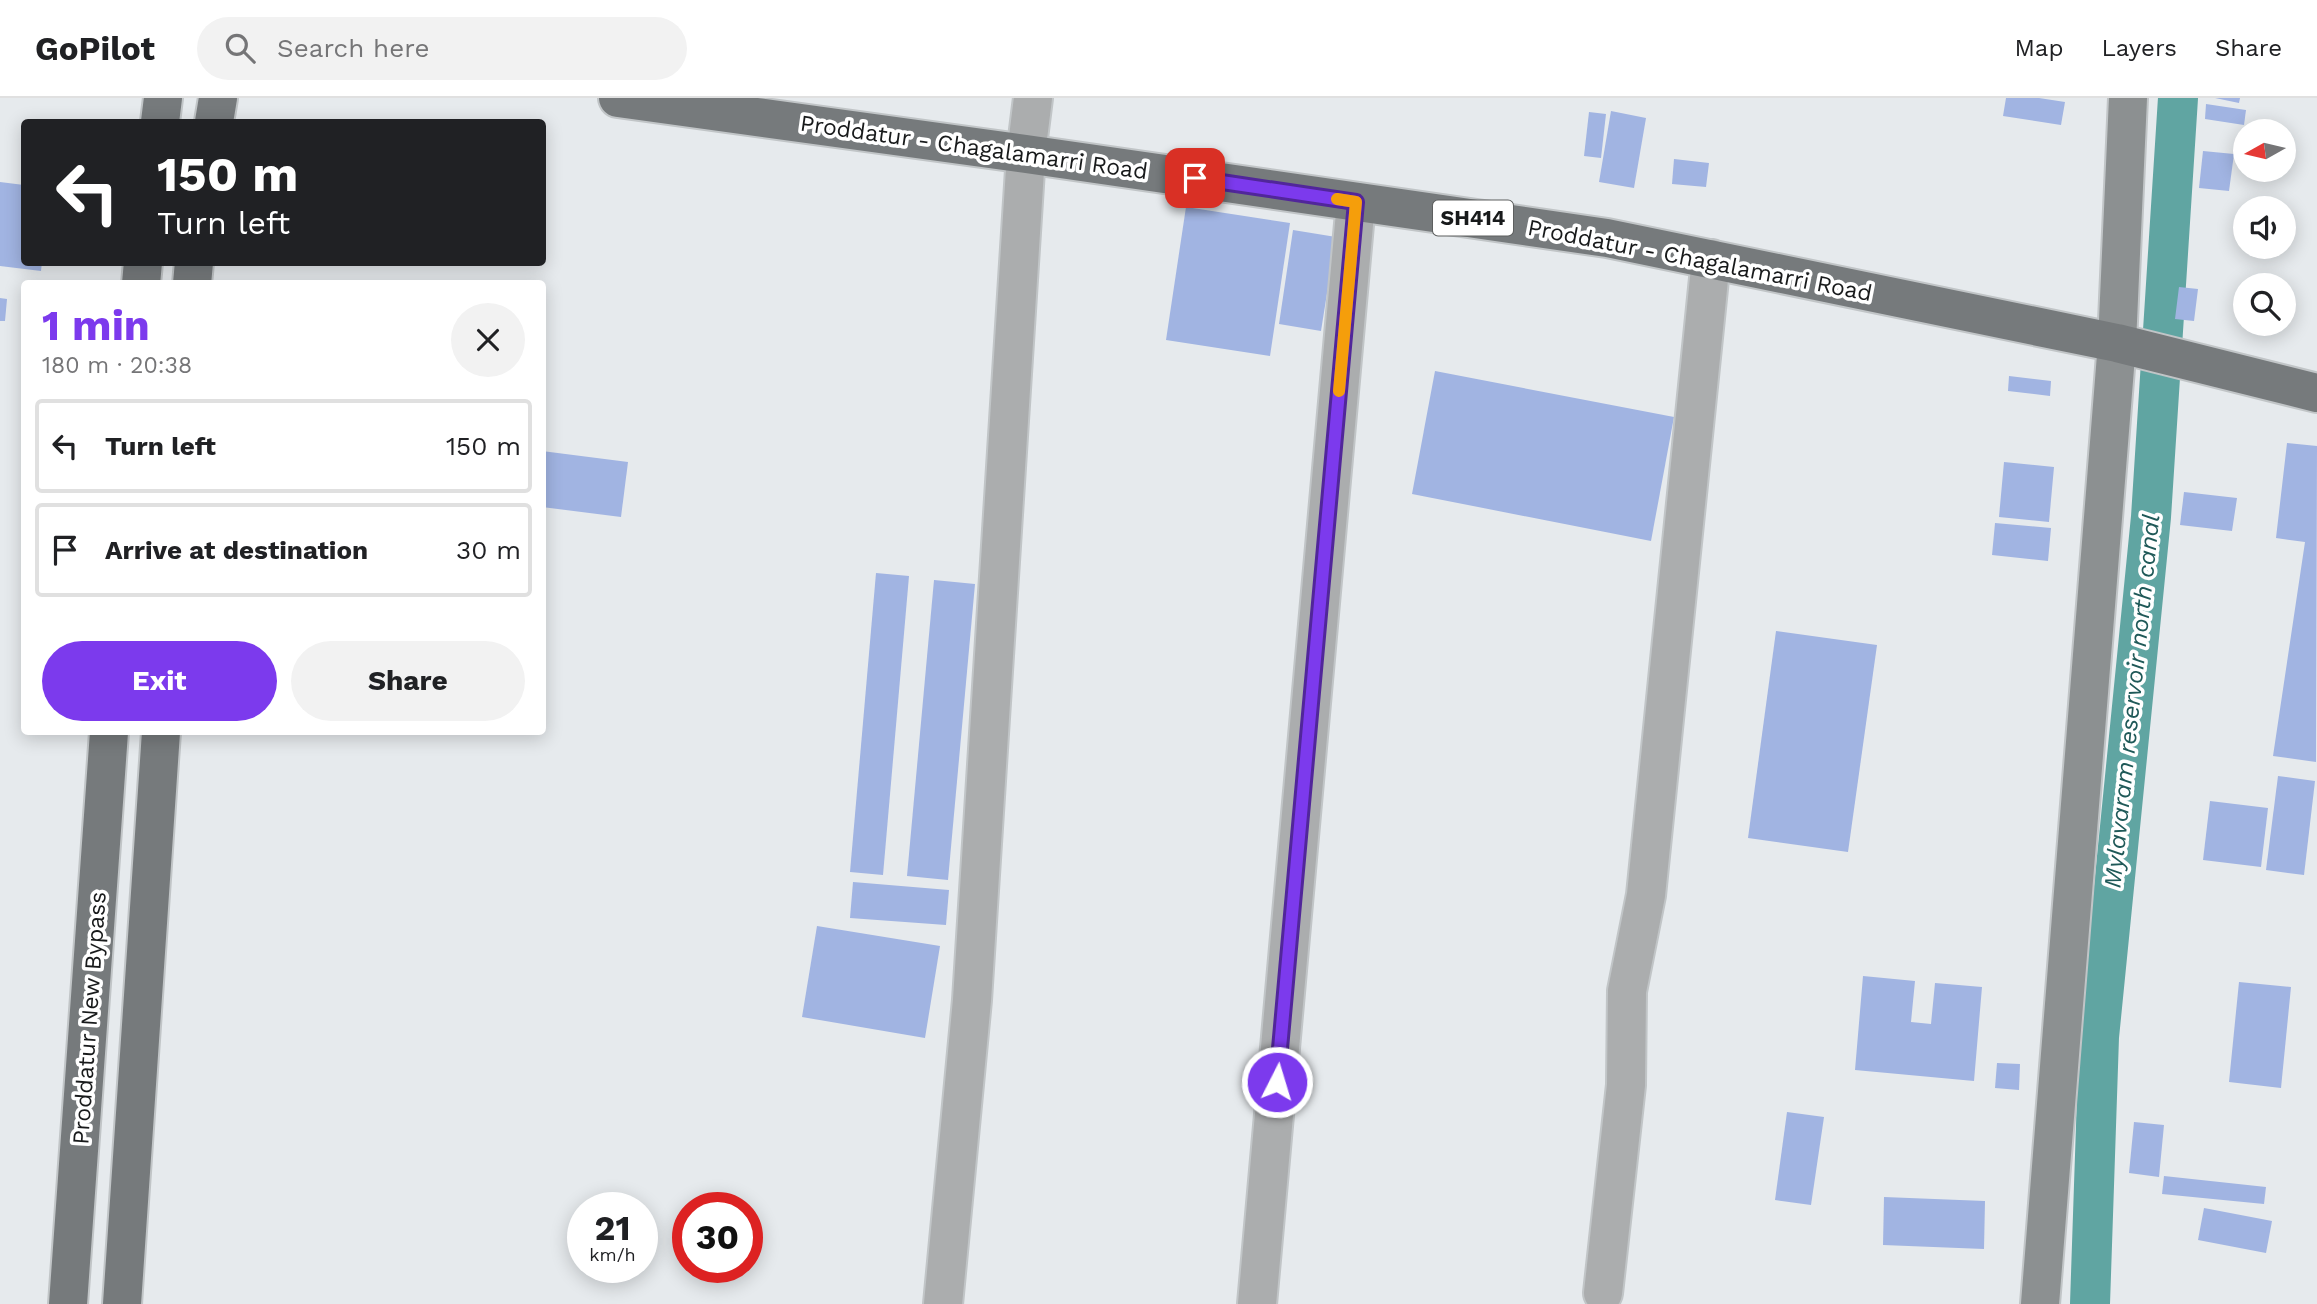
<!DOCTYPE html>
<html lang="en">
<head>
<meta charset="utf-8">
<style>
  :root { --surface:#fff; --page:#f2f2f2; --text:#202124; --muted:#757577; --line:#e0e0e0; --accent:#7c3aed }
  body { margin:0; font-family:"Work Sans",sans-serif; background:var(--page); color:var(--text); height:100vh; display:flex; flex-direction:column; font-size:26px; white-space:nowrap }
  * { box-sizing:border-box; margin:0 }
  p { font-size:23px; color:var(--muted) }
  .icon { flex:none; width:38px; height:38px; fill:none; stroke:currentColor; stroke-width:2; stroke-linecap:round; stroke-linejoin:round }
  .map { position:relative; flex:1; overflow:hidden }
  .details { position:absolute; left:21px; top:182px; width:525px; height:455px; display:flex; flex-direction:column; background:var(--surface); border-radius:7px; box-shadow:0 4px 18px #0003 }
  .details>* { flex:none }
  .guide { position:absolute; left:21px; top:21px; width:525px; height:147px; border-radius:7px; box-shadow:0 4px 18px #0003; background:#202124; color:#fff; overflow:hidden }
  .needle { width:46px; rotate:262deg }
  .tools { position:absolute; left:2233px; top:21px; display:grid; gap:14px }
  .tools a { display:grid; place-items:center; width:63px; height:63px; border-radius:50%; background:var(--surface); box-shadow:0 4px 18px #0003; font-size:35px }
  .speed { position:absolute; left:567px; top:1094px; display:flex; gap:14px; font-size:35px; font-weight:700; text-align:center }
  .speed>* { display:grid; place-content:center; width:91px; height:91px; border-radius:50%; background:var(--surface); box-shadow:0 4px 18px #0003; line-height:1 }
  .speed small { font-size:18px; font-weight:400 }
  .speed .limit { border:10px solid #d22; background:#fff; color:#111 }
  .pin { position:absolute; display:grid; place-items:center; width:60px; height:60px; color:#fff; margin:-30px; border-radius:14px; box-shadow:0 4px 10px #0006 }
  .me { position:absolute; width:77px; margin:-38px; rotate:5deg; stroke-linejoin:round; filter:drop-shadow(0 0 5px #0008) }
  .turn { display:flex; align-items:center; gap:24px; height:147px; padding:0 21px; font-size:32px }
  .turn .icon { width:91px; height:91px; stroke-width:2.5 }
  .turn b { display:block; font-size:49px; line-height:60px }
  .round { display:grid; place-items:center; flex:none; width:74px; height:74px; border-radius:37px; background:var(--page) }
  .headline { display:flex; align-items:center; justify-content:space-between; height:119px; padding:0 21px }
  h1 { font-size:42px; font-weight:700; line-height:52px; color:var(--accent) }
  .action { display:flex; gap:14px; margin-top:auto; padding:14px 21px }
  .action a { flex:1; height:80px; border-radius:42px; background:var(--accent); color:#fff; font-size:28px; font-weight:700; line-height:80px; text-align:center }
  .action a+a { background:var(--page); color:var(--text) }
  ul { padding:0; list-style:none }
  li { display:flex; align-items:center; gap:21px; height:94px; margin:0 14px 10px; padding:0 7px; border:4px solid var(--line); border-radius:7px }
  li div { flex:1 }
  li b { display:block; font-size:26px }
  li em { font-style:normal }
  header { display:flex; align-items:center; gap:42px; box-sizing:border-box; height:98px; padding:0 35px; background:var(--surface); border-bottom:2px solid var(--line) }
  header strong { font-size:33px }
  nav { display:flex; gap:38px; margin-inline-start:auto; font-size:24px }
  .search { width:490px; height:63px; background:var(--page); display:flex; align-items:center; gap:18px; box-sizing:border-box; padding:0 24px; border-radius:38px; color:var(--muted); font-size:26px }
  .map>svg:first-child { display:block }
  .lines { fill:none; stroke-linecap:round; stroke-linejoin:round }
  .canal { stroke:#60a5a2; stroke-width:40 }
  .building { fill:#a1b4e2 }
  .street-casing { stroke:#c1c5c7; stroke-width:42 }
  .secondary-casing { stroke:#c1c5c7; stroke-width:42 }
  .primary-casing { stroke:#c1c5c7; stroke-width:42 }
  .street { stroke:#abadae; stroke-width:38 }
  .secondary { stroke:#8c9091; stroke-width:38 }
  .primary { stroke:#767a7c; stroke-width:38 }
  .route-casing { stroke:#51269a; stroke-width:18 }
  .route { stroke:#7c3aed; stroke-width:12 }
  .slow { stroke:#f59e0b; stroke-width:12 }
  .labels { text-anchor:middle; stroke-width:7; stroke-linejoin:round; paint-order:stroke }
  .shield { fill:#fff; stroke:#5d5f5f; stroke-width:2 }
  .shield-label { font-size:21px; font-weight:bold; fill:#181a1b }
  .street-label { font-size:23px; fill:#181a1b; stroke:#fff }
  .water-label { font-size:24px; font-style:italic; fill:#1f5958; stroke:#fff }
</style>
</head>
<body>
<header>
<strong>GoPilot</strong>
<div class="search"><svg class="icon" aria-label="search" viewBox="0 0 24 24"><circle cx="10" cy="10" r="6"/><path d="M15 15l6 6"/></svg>Search here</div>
<nav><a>Map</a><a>Layers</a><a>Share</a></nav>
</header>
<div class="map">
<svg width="2317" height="1206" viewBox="0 0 2317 1206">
  <rect width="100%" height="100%" fill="#e6eaed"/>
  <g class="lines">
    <path class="canal" d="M2090,1206L2099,939L2151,419L2178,0"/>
  </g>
  <g class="building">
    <path d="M2006,0H2039L2065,4L2061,27L2003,18Z"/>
    <path d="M2215,0H2240L2239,5Z"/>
    <path d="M2206,6L2246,12L2244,27L2205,21Z"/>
    <path d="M1611,13L1646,20L1634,90L1599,84Z"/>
    <path d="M1589,14L1606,16L1601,60L1584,58Z"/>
    <path d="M2203,53L2234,56L2229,93L2199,90Z"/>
    <path d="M1674,61L1709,65L1706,89L1672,86Z"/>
    <path d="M0,84L24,87V164H42L41,173L0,168Z"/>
    <path d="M1186,109L1290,125L1270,258L1166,242Z"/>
    <path d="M1293,132L1336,139L1321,233L1279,226Z"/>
    <path d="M2179,189L2198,191L2194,223L2175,221Z"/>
    <path d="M0,200L7,201L5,223H0Z"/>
    <path d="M1435,273L1674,319L1651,443L1412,396Z"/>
    <path d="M2009,278L2051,283L2050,298L2008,293Z"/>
    <path d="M2287,345L2317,348L2316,664L2273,658L2305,444L2276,440Z"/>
    <path d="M542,353L628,364L621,419L542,409Z"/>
    <path d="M2004,364L2054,369L2049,424L1999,419Z"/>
    <path d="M2184,394L2237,400L2232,433L2180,427Z"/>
    <path d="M1995,425L2051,430L2048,463L1992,457Z"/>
    <path d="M876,475L909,478L883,777L850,774Z"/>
    <path d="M934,482L975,486L948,782L907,778Z"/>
    <path d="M1776,533L1877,547L1848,754L1748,740Z"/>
    <path d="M2278,678L2315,683L2304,777L2266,772Z"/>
    <path d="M2210,703L2268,710L2261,769L2203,762Z"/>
    <path d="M853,784L949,792L946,827L850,820Z"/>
    <path d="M817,828L940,848L925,940L802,919Z"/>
    <path d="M1863,878L1915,883L1911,924L1931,926L1935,885L1982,889L1974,983L1855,972Z"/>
    <path d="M2239,884L2291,889L2281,990L2229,984Z"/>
    <path d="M1997,965L2020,966L2019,992L1995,990Z"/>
    <path d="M1787,1014L1824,1019L1811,1107L1775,1102Z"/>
    <path d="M2134,1024L2164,1027L2159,1079L2129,1075Z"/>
    <path d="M2164,1078L2266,1089L2264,1106L2162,1096Z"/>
    <path d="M1884,1099L1985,1103L1984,1151L1883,1147Z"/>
    <path d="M2204,1110L2272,1123L2266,1155L2198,1142Z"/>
  </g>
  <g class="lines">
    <defs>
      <g id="street">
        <path d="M1603,1195L1626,987L1627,893L1646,797L1711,161"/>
        <path d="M943,1206L972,902L1026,56L1033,0"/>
        <path d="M1257,1206L1356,104"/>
      </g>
      <path id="secondary" d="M2040,1206L2117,245L2128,0"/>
      <g id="primary">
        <path d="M618,0L1026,56L1607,140L2117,245L2317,295"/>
        <path d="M160,24L163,0"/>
        <path d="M214,24L218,0"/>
        <path d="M141,186L143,164"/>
        <path d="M192,186L194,164"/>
        <path d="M68,1206L109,634"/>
        <path d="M122,1206L161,634"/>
      </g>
    </defs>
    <use href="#street" class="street-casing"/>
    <use href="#secondary" class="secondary-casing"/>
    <use href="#primary" class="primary-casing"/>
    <use href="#street" class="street"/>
    <use href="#secondary" class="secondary"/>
    <use href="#primary" class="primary"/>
  </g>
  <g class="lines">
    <defs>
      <path id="route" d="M1195,80L1356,104L1277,984"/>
    </defs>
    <use href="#route" class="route-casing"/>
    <use href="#route" class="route"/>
    <path class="slow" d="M1337,101L1356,104L1339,293"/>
  </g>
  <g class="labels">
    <rect class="shield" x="1433" y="102.5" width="80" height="35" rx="5"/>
    <g class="shield-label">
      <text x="1473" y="127">SH414</text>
    </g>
    <g class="street-label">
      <text transform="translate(974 49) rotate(8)" y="8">Proddatur - Chagalamarri Road</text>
      <text transform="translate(1700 162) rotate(11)" y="8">Proddatur - Chagalamarri Road</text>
      <text transform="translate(89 920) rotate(-86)" y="8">Proddatur New Bypass</text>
    </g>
    <g class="water-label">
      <text transform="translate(2132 603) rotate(-84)" y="8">Mylavaram reservoir north canal</text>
    </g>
  </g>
</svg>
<div class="tools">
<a><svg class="needle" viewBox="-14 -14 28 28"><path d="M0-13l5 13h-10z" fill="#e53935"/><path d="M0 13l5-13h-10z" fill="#757577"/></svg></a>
<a><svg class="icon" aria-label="sound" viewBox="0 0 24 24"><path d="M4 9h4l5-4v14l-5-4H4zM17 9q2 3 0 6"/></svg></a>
<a><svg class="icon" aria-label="search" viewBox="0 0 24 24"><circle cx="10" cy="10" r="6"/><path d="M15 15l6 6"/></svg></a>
</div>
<div class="speed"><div>21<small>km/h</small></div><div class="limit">30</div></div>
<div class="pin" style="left:1195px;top:80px;background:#d93025"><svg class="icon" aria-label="arrive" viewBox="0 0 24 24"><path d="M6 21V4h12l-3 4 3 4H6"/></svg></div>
<svg class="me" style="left:1277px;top:984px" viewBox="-20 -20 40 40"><circle r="17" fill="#7c3aed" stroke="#fff" stroke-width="3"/><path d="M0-11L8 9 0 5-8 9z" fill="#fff"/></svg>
<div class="guide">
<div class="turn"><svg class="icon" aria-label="left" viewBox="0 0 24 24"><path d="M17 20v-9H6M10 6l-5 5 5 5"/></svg><div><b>150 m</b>Turn left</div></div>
</div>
<section class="details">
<div class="headline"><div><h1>1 min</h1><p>180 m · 20:38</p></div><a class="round"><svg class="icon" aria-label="close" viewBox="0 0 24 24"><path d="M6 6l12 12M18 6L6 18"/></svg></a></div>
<ul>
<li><svg class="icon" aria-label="left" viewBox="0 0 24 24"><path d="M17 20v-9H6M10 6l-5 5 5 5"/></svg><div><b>Turn left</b></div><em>150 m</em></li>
<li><svg class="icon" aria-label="arrive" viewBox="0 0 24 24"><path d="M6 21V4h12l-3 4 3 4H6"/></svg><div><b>Arrive at destination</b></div><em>30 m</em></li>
</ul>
<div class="action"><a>Exit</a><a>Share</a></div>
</section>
</div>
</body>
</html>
